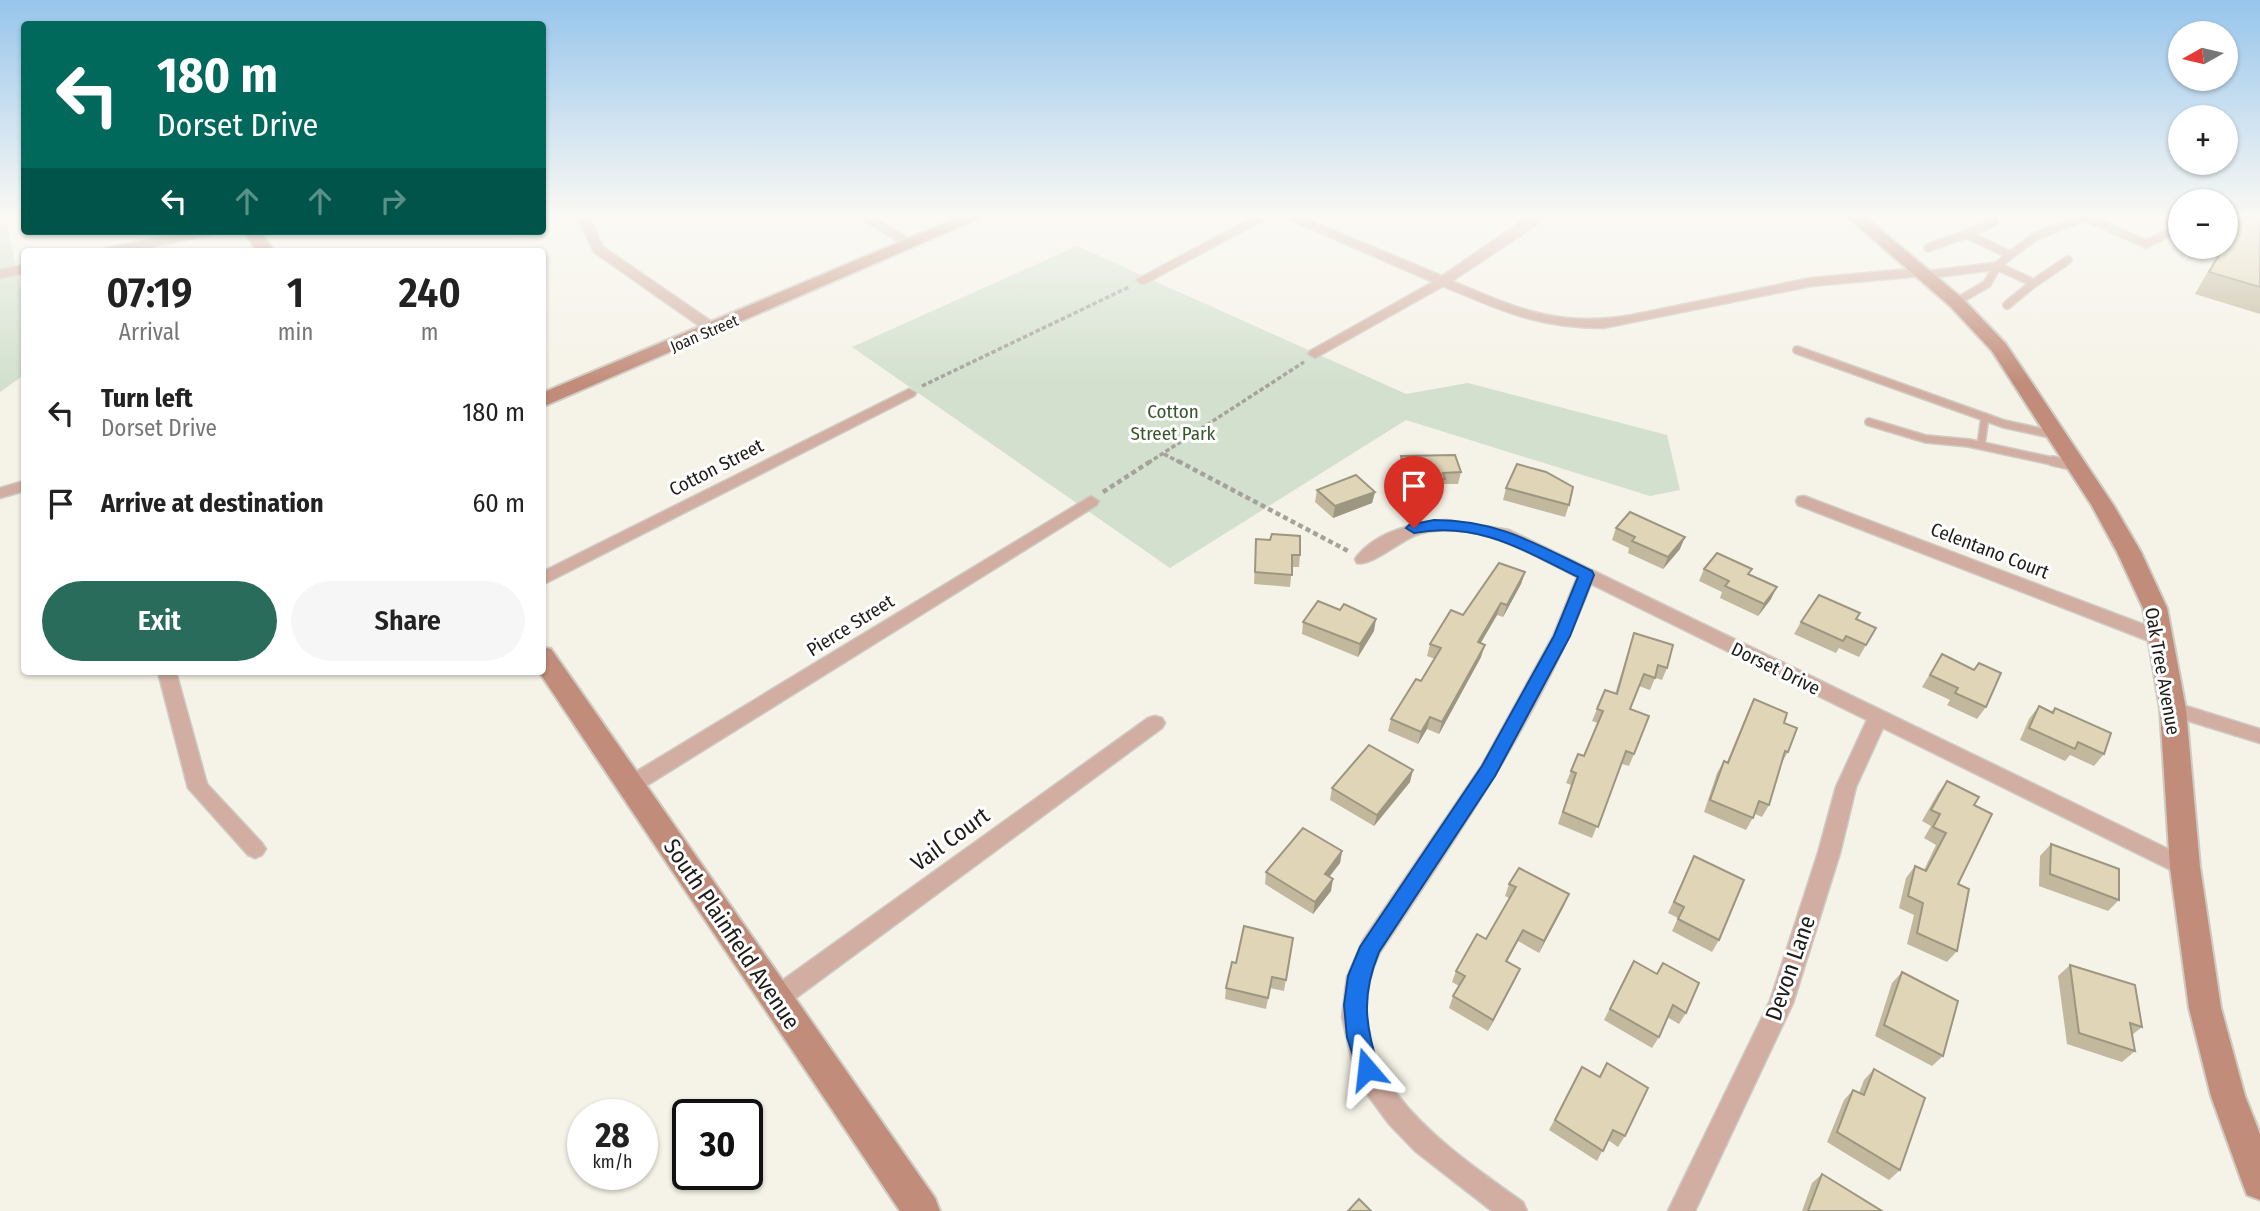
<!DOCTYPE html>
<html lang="en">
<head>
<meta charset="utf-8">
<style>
  :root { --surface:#fff; --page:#f6f6f6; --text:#222; --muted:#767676; --accent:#296c5c }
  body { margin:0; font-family:"Fira Sans Condensed",sans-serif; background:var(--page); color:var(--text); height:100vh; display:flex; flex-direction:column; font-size:26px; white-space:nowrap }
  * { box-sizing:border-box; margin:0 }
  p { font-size:23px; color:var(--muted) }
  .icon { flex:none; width:38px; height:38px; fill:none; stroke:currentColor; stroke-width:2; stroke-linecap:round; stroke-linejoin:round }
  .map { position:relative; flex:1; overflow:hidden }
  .side { position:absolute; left:21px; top:248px; width:525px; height:427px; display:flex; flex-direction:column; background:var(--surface); border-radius:7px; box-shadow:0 2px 5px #0004 }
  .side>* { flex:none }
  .hud { position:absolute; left:21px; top:21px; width:525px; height:214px; border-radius:7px; box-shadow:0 2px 5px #0004; background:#00695c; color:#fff; overflow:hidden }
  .needle { width:46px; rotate:262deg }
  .fabs { position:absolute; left:2168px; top:21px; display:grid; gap:14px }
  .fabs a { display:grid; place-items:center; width:70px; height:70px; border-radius:50%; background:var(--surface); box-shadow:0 2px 5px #0004; font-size:35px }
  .speed { position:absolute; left:567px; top:1099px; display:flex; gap:14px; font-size:35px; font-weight:700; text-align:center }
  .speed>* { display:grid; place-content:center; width:91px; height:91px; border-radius:50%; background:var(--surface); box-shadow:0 2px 5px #0004; line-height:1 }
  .speed small { font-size:18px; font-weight:400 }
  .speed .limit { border:4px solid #111; border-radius:10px; background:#fff; color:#111 }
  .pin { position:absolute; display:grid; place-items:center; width:60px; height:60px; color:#fff; margin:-72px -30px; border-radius:50% 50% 50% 0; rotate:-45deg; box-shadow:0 0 7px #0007 }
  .pin .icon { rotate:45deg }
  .me { position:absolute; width:77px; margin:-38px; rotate:343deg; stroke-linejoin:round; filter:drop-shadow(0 0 5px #0008) }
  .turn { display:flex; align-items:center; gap:24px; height:147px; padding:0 21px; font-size:32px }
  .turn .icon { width:91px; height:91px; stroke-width:2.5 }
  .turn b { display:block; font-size:49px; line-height:60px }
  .lanes { display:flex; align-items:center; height:66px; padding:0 21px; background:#0003; justify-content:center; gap:35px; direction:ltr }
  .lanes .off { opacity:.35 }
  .eta { display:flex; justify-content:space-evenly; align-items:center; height:119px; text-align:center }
  .eta b { font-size:42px; font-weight:600; line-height:49px }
  .button { display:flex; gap:14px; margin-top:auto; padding:14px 21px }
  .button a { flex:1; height:80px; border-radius:42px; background:var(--accent); color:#fff; font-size:28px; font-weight:600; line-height:80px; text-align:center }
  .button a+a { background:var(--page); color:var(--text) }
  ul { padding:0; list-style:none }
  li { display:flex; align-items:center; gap:21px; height:91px; padding:0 21px }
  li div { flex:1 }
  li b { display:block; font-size:26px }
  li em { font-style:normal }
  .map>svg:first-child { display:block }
  .green { fill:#d2e0cd }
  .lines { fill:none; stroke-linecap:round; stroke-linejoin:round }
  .lane-far1-casing { stroke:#cecbc2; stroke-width:10 }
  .lane-casing { stroke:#cecbc2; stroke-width:12 }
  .street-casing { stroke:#cecbc2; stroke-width:3 }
  .secondary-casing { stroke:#cecbc2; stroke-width:4 }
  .path-far1 { stroke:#a4a299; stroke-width:3.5; stroke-dasharray:4.5 2.5; stroke-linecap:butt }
  .path { stroke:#a4a299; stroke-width:4.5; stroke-dasharray:5 3.5; stroke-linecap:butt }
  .lane-far1 { stroke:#d2aea2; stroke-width:7 }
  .lane { stroke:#d2aea2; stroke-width:9 }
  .street { fill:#d2aea2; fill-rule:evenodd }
  .secondary { fill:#c18c7a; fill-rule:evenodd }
  .wall { fill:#c1b89d }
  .shaded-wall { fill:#9d9680 }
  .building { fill:#e0d6b7; stroke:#9d9680; stroke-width:2 }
  .route { fill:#1a73e8; stroke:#114b97; stroke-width:2 }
  .labels { text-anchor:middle; stroke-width:6; stroke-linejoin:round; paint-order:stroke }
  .far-street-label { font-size:16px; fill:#1e1c18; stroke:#fff }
  .park-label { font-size:19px; fill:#38552c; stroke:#fff }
  .street-label { font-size:19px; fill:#1e1c18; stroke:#fff }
  .near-street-label { font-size:23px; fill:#1e1c18; stroke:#fff }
</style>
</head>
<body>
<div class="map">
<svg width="2260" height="1211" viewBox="0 0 2260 1211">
  <rect width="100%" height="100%" fill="#f5f2e7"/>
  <g class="green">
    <path d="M7,225L24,306V375L0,392V226Z"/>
    <path d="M1077,246L1406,394L1468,383L1667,435L1680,490L1650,496L1406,420L1170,568L852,347Z"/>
  </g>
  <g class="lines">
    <defs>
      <g id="lane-far1">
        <path d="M2085,217L2146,244L2180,227"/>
        <path d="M1994,222L1966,234L2010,255L1997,266L2034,283L2007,305"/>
        <path d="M1928,248L1966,234"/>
        <path d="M2010,255L2036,236L2085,217L2079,214"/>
        <path d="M1925,275L1997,266L1987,284L1956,302"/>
        <path d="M2034,283L2068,260"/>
        <path d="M1797,350L2004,424L2055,435"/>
        <path d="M1869,422L1926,439L1969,443L2061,463"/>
        <path d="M1981,445L1985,417"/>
      </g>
      <path id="lane" d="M2053,461L2075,466"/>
      <g id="street">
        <path d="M576,214H588L603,247L718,326V332H708L594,252Z"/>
        <path d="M854,214H869L917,244L907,247Z"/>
        <path d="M1259,214H1275L1146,283L1142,284L1136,280Z"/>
        <path d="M1277,214H1294L1442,276L1532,214H1545L1536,225L1452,281C1518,309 1559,328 1632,315L1811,278L1921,268L1927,272L1921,276L1811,286L1603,328C1538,328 1502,311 1443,286L1315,358L1308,354L1310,351L1433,282Z"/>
        <path d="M192,231H216L210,235L125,252H101L107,248Z"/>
        <path d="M24,265V273L0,278V270Z"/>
        <path d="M909,389L916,393L914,396L542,585V572Z"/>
        <path d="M24,481V491L0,498V488Z"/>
        <path d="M1091,496L1099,501L1097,505L638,791L631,793L624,791L621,785L624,779Z"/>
        <path d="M1804,496L2166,633L2169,638L2166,643H2154L1798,505L1796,501L1798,497Z"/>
        <path d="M1446,520L1509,530L2193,861L2196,867L2193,873L2185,876L2177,873L1883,728L1856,787L1840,853L1793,1003L1695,1211H1668L1770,1001L1818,853L1836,787L1867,720L1591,584C1539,718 1458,835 1379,954C1326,1068 1443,1145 1523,1202L1527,1211H1492L1415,1151L1389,1124L1367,1094L1352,1061L1342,1017L1347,977L1363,940L1482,765L1553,636L1577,577C1528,553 1475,518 1419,534C1402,539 1371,567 1357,563L1355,559C1374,532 1415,522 1446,520Z"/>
        <path d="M158,672H176L207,784L262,843L266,849L262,855L255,858L248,855L188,788Z"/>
        <path d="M2173,702L2260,729V743L2166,714L2163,709L2166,704Z"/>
        <path d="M1155,716L1162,718L1165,723L1162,728L785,1006L777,1009L769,1006L765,998L769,990L1148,718Z"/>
      </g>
      <g id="secondary">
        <path d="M966,214H989L542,407V393Z"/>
        <path d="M1844,214H1862L1962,298L2006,344L2114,506L2141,552L2167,608L2186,709L2200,867L2221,1008L2245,1096L2260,1134V1200L2247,1195L2242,1182L2211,1096L2189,1008L2170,867L2160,709L2143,608L2117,552L2092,506L1992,351L1950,306Z"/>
        <path d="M244,231H260L275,252H257Z"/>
        <path d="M542,647L551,649L935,1198L940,1211H900L539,672H542Z"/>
      </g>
    </defs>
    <use href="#lane-far1" class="lane-far1-casing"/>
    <use href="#lane" class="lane-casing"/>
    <use href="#street" class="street-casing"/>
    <use href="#secondary" class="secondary-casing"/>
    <g class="path-far1">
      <path d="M922,386L1129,287"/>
      <path d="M1164,454L1181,463"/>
      <path d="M1148,463L1304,362"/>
    </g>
    <g class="path">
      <path d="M1178,461L1348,551"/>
      <path d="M1103,492L1151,461"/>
    </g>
    <use href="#lane-far1" class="lane-far1"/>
    <use href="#lane" class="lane"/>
    <use href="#street" class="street"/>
    <use href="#secondary" class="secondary"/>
  </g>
  <g class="wall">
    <path d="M2249,214H2260V314L2195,294L2222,247H2226V240L2241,217L2253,218Z"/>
    <path d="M1401,456L1461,472L1458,484H1444L1442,491L1406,492L1399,468Z"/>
    <path d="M1506,488L1569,505L1565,517L1503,500Z"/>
    <path d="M1317,490L1375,492L1372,503L1333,518L1315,502Z"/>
    <path d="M1616,528L1680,549L1663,569L1628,553L1629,548L1612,540Z"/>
    <path d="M1256,539L1300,555L1299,567H1292L1290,587L1254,584Z"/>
    <path d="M1704,569L1750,575L1771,599L1758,616L1720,598L1722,592L1699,581Z"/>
    <path d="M1525,572L1521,584L1503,617L1497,615L1481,643V657L1439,734L1427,729L1418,744L1388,731L1391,719L1421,681L1435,659L1427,656L1430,644L1463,615Z"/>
    <path d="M1856,619L1876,628L1859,657L1839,648L1836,653L1794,634L1801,622Z"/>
    <path d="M1303,622L1374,631L1358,657L1302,634Z"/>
    <path d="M1634,633L1667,668L1662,680L1655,678L1650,690L1639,686L1630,709L1634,754L1629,766L1622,764L1592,838L1558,824L1571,785L1566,783L1578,754L1584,756L1598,723L1592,721L1605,690L1615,694L1630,645Z"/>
    <path d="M1942,654L1986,707L1977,719L1947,705L1950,700L1922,687Z"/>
    <path d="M1754,699L1784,723L1788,752L1782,762L1769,805L1762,817L1755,814L1746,830L1704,812L1717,773L1724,761L1727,762L1748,711Z"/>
    <path d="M2039,706L2051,712L2055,708L2104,754L2094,766L2070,755L2065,761L2020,740L2029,719Z"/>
    <path d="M1947,781L1974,805L1958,884L1957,951L1947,962L1907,944L1914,915L1899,908L1906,878L1915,866L1924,870L1936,845L1924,838L1931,826L1922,821L1938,793Z"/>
    <path d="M1410,782L1374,826L1330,800L1332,788Z"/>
    <path d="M2051,844L2119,900L2108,911L2039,886L2040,856Z"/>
    <path d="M1342,851L1340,863L1329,876L1331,891L1313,914L1265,884L1266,872Z"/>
    <path d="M1694,856L1719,940L1712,952L1672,931L1678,918L1668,913Z"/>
    <path d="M1509,884L1569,894L1539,953L1518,941L1507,962L1515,980L1488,1031L1449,1008L1453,996L1459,986L1452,982L1456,971L1486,939L1509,898L1505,896Z"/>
    <path d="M1293,938L1284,991L1270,988L1266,1009L1225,999L1226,988L1236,963Z"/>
    <path d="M1663,963L1686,1013L1679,1024L1667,1017L1659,1037L1652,1048L1604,1020L1628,972L1657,973Z"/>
    <path d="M2070,965L2142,1027L2132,1035L2135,1051L2122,1062L2067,1044L2058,976Z"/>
    <path d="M1902,972L1943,1056L1932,1066L1875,1036L1892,983Z"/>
    <path d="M1607,1063L1625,1136L1618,1147L1608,1140L1597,1161L1549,1130L1582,1067L1599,1077Z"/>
    <path d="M1874,1069L1900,1170L1889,1180L1827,1142L1844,1100L1853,1090L1859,1093L1864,1080Z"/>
    <path d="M1822,1174L1882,1211H1802L1812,1183Z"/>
  </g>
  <g class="shaded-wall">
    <path d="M1375,492L1372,503L1333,518L1335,506Z"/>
    <path d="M1685,537L1680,549L1663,569L1668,557Z"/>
    <path d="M1525,572L1521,584L1503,617L1507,605Z"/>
    <path d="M1777,587L1771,599L1758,616L1764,604Z"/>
    <path d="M1501,603L1497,615L1474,654L1478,642Z"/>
    <path d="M1376,619L1374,631L1358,657L1360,644Z"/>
    <path d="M1485,645L1481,657L1439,734L1442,722Z"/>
    <path d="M1430,717L1427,729L1418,744L1421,732Z"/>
    <path d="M1413,770L1410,782L1374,826L1377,815Z"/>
    <path d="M1342,851L1340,863L1323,885L1325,874Z"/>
    <path d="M1333,879L1331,891L1313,914L1315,902Z"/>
    <path d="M1569,894L1564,906L1539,953L1544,941Z"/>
    <path d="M1523,930L1518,941L1501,972L1506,961Z"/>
    <path d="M1520,969L1515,980L1488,1031L1493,1020Z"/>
  </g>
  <g class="building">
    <path d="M2241,217L2260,218V287L2209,272L2224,247H2226V243Z"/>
    <path d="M1455,455L1461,472L1443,473L1445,479L1408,480L1401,456Z"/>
    <path d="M1517,464L1546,472L1573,487L1569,505L1506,488Z"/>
    <path d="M1356,475L1375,492L1335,506L1317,490Z"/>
    <path d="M1630,512L1685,537L1668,557L1632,541L1635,537L1616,528Z"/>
    <path d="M1272,534L1300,536V555H1292V575L1255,572L1256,539L1270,540Z"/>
    <path d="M1717,553L1752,569L1748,574L1777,587L1764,604L1725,586L1729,581L1704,569Z"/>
    <path d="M1499,563L1525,572L1507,605L1501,603L1478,642L1485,645L1442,722L1430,717L1421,732L1391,719L1416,679L1421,681L1441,648L1430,644L1451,610L1463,615Z"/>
    <path d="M1819,595L1860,613L1856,619L1876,628L1866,645L1846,636L1843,641L1801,622Z"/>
    <path d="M1318,601L1340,610L1344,604L1376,619L1360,644L1303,622Z"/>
    <path d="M1634,633L1673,645L1667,668L1658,665L1655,678L1644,674L1630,709L1649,716L1634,754L1626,751L1598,827L1563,812L1576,773L1571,771L1578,754L1584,756L1603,711L1597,709L1605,690L1617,694Z"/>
    <path d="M1942,654L1974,670L1979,663L2001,673L1986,707L1955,693L1958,688L1930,675Z"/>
    <path d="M1754,699L1787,713L1784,723L1797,728L1788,752L1785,751L1769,805L1759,801L1753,818L1710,800L1724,761L1728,763Z"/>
    <path d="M2039,706L2053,713L2055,708L2111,733L2104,754L2078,742L2075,749L2029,728Z"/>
    <path d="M1369,745L1413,770L1377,815L1332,788Z"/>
    <path d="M1947,781L1979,797L1974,805L1992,814L1958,884L1969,889L1957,951L1917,933L1923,903L1908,896L1915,866L1926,871L1946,833L1933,827L1940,814L1931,810Z"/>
    <path d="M1303,828L1342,851L1325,874L1333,879L1315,902L1266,872Z"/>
    <path d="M2051,844L2119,869V900L2050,874Z"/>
    <path d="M1694,856L1744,880L1719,940L1678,919L1684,907L1674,902Z"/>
    <path d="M1519,868L1569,894L1544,941L1523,930L1506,961L1520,969L1493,1020L1453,996L1465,976L1456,971L1477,934L1486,939L1516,887L1509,884Z"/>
    <path d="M1244,926L1293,938L1286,980L1272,977L1268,998L1226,988L1232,962L1236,963Z"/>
    <path d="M1634,961L1657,974L1663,963L1699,983L1686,1013L1673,1005L1659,1037L1610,1009Z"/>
    <path d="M2070,965L2135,985L2142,1027L2130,1023L2135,1051L2079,1033Z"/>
    <path d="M1902,972L1958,1001L1943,1056L1884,1025Z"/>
    <path d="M1607,1063L1648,1088L1625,1136L1613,1130L1603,1151L1555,1120L1582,1067L1600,1077Z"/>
    <path d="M1874,1069L1925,1098L1900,1170L1837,1132L1853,1090L1864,1095Z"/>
    <path d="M1822,1174L1882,1211H1808Z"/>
    <path d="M1359,1199L1371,1211H1348Z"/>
  </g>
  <linearGradient id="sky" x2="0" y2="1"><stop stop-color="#97c5ec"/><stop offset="0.56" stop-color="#faf9f4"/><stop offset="1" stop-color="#faf9f4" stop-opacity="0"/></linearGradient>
  <rect width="2260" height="384" fill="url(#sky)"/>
  <path class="route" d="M1434,520C1498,520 1536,544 1592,571L1594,575L1570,636L1495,776L1379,952C1361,996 1365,1025 1379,1069L1375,1077L1367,1080L1360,1077L1347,1037L1344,1005L1348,976L1360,947L1482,766L1554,636L1578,577C1523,550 1478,521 1414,533L1406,528L1409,525Z"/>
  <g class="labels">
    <g class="far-street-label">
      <text transform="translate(704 333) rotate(-23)" y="6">Joan Street</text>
    </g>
    <g class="park-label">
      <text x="1173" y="418">Cotton<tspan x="1173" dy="22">Street Park</tspan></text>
    </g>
    <g class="street-label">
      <text transform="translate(716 467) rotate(-27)" y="7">Cotton Street</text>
      <text transform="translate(1990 550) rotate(21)" y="7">Celentano Court</text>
      <text transform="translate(850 625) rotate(-32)" y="7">Pierce Street</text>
      <text transform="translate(1776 668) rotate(26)" y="7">Dorset Drive</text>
      <text transform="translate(2163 671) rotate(80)" y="7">Oak Tree Avenue</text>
    </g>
    <g class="near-street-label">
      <text transform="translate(950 839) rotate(-36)" y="8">Vail Court</text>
      <text transform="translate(732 934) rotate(56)" y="8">South Plainfield Avenue</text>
      <text transform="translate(1790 968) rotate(-71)" y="8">Devon Lane</text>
    </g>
  </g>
</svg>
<div class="fabs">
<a><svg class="needle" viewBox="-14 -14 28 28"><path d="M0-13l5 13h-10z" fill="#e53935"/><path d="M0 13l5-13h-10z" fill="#767676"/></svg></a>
<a>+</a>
<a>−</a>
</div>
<div class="speed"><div>28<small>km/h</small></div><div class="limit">30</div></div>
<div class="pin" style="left:1414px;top:528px;background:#d93025"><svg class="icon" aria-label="arrive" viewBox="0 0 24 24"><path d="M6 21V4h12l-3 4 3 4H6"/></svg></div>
<svg class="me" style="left:1367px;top:1069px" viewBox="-20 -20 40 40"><path d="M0-17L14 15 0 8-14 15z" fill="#1a73e8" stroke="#fff" stroke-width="4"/></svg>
<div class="hud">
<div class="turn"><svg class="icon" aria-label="left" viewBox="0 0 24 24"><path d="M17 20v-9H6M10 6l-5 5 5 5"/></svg><div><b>180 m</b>Dorset Drive</div></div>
<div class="lanes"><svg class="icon" aria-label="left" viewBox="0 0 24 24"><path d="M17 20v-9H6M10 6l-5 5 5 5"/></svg><svg class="icon off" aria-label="ahead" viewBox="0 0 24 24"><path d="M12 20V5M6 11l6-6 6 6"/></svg><svg class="icon off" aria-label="ahead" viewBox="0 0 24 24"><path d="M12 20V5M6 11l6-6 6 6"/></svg><svg class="icon off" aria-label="right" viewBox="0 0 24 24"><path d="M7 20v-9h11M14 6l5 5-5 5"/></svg></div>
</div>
<section class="side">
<div class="eta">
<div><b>07:19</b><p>Arrival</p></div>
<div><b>1</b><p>min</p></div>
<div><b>240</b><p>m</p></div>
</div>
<ul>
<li><svg class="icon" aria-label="left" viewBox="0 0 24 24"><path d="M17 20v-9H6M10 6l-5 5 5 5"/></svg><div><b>Turn left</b><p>Dorset Drive</p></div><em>180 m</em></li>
<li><svg class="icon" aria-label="arrive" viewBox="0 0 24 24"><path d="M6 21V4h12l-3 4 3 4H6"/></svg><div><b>Arrive at destination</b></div><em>60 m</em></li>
</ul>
<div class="button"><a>Exit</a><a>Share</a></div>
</section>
</div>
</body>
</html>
